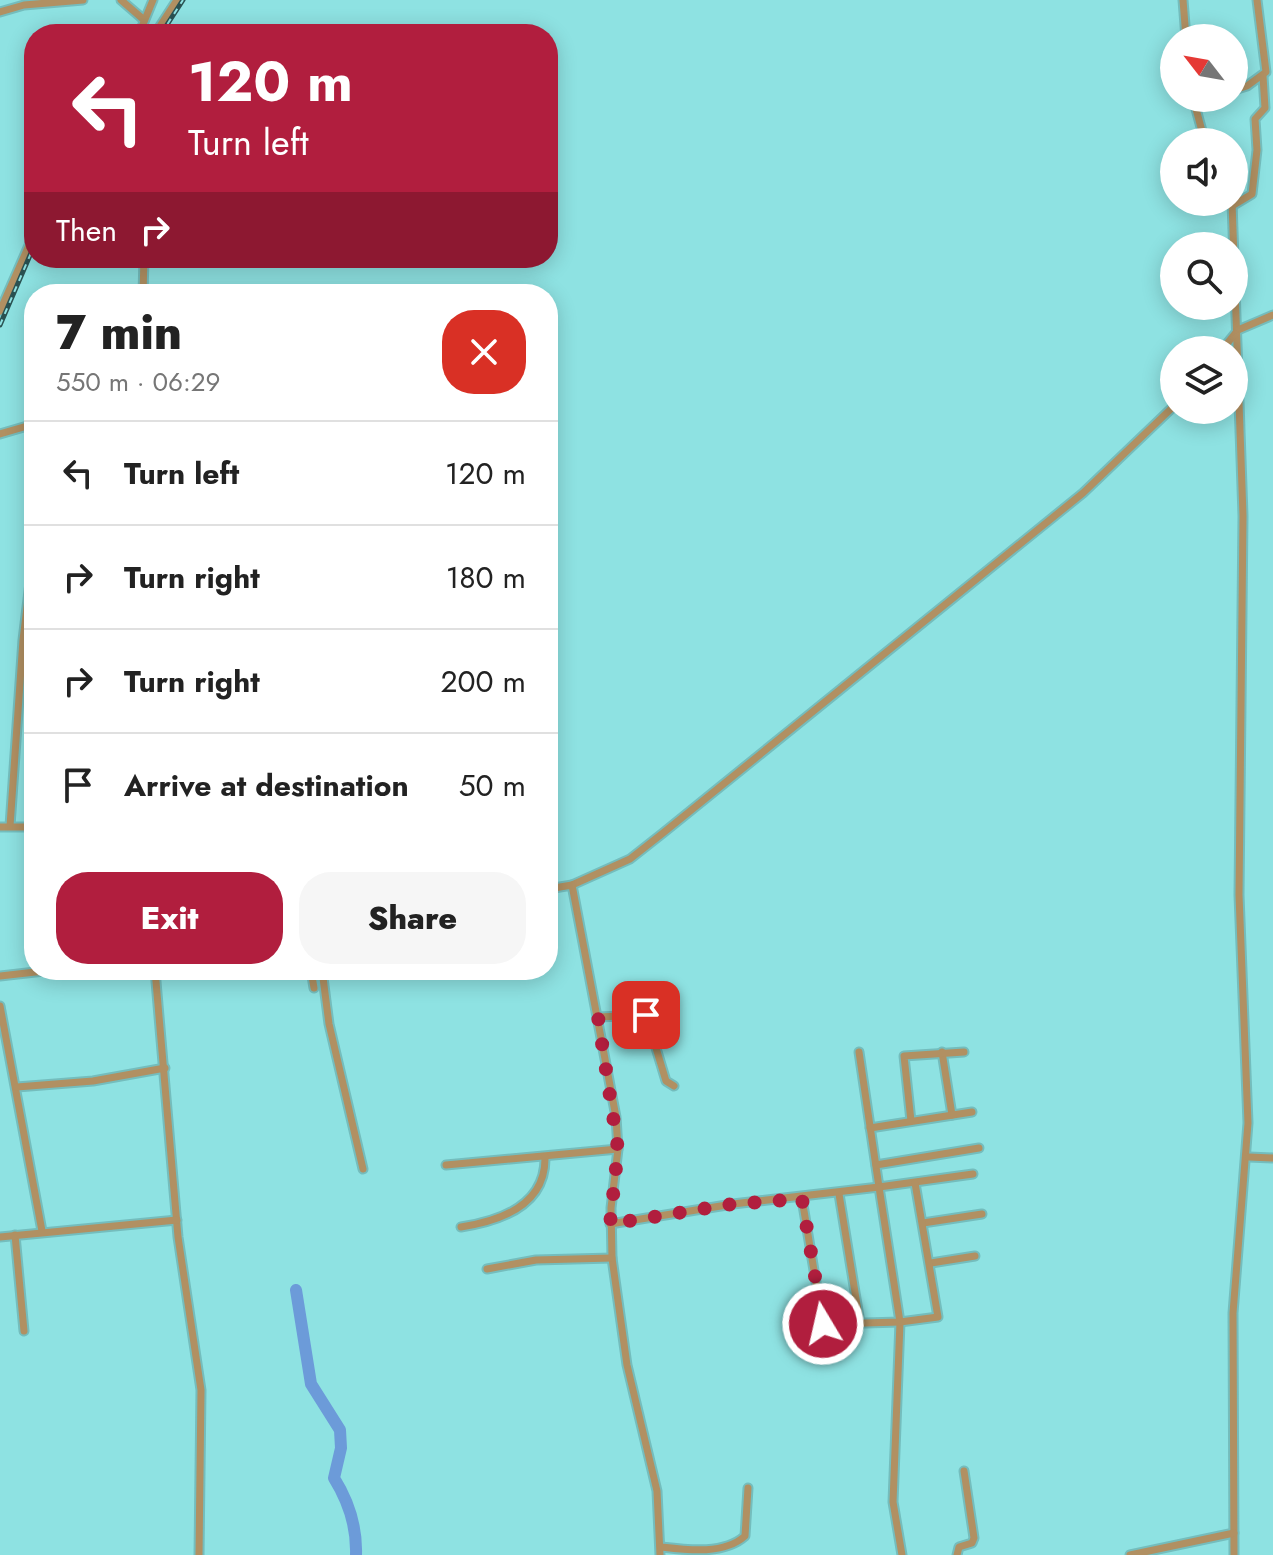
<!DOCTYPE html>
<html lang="en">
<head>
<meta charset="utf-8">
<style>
  :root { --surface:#fff; --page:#f6f6f6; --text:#222; --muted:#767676; --line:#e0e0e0; --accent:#b11e3e }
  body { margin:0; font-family:Jost,sans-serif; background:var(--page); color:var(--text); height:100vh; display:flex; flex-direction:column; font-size:30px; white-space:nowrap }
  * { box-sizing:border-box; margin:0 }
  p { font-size:26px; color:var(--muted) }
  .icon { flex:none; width:44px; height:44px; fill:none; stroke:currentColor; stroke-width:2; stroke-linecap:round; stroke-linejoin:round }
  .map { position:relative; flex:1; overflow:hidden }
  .sheet { position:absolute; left:24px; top:284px; width:534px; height:696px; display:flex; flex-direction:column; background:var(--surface); border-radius:32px; box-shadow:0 4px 20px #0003 }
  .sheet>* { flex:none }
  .top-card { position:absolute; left:24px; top:24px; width:534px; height:244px; border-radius:32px; box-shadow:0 4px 20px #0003; background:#b11e3e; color:#fff; overflow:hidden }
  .needle { width:52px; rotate:301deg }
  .buttons { position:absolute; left:1160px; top:24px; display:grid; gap:16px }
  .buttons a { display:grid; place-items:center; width:88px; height:88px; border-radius:50%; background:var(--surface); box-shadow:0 4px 20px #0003; font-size:40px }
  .pin { position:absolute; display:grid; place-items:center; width:68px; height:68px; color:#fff; margin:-34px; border-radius:16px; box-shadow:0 4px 12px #0006 }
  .me { position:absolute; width:88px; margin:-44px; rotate:351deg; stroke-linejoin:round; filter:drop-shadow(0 0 6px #0008) }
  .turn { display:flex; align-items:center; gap:28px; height:168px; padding:0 32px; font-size:36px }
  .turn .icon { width:104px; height:104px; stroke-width:2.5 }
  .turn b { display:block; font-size:56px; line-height:68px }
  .then { display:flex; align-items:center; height:76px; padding:0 32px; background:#0003; gap:16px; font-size:30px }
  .round { display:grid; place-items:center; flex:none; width:84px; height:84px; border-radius:32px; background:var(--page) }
  .overview { display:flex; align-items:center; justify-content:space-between; height:136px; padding:0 32px }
  h1 { font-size:48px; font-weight:800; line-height:60px }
  .action { display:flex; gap:16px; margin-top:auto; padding:16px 32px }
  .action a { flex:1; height:92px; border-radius:32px; background:var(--accent); color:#fff; font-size:32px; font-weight:800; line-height:92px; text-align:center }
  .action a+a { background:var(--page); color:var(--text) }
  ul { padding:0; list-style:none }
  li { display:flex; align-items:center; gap:24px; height:104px; padding:0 32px; border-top:2px solid var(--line) }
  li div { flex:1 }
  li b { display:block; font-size:30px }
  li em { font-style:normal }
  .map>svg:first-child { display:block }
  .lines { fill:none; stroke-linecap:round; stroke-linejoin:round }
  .river { stroke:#6c9bd9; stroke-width:12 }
  .street-casing { stroke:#74bdbd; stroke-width:11 }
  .street { stroke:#b19062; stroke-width:7 }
  .rail-casing { stroke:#2a5252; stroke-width:5 }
  .rail { stroke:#8ee2e2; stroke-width:2; stroke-dasharray:6; stroke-linecap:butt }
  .route { stroke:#b11e3e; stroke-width:14; stroke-dasharray:0 25.2 }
</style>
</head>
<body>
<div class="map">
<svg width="1273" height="1555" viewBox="0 0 1273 1555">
  <rect width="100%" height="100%" fill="#8ee2e2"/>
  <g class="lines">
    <path class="river" d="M296,1290L311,1384L340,1430L341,1448L334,1478C349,1502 357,1526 356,1555"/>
    <defs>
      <g id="street">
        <path d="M121,0L143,19"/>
        <path d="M1183,0L1186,38"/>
        <path d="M0,12L24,5L83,0"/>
        <path d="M139,34L153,0"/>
        <path d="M155,34L177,0"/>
        <path d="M1234,90L1247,86L1266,72L1257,0"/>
        <path d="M1193,98L1205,142"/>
        <path d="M1232,202L1243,516L1239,895L1248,1123L1233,1313L1234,1555"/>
        <path d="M1232,206L1252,194L1257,150L1255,119L1265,108L1263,76"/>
        <path d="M143,294L144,258"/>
        <path d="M0,311L34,234"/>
        <path d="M1222,350L1238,330L1273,315"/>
        <path d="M0,434L34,424"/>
        <path d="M10,826L23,640L34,550"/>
        <path d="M0,827H32L34,852"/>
        <path d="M572,885L630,859L663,833L1083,493L1174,406"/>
        <path d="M548,889L572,885L616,1117L618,1149L611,1208L612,1258L627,1365L657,1491L660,1555"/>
        <path d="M155,970L178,1237L201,1390L199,1555"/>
        <path d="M311,970L314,988"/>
        <path d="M322,970L329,1024L363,1169"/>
        <path d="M0,976L53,970"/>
        <path d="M0,1006L42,1231"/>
        <path d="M598,1017L646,1015L666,1081L674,1086"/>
        <path d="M859,1052L879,1187L973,1174"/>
        <path d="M942,1052L952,1115"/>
        <path d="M17,1087L93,1081L165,1068"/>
        <path d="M911,1121L904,1056L964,1052"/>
        <path d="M870,1128L972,1112"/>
        <path d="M1249,1157L1273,1158"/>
        <path d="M446,1165L618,1149"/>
        <path d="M876,1165L979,1148"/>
        <path d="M839,1194L860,1323"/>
        <path d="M802,1199L823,1324"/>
        <path d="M923,1223L982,1214"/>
        <path d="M610,1224L733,1204L879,1187L900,1322L893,1502L902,1555"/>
        <path d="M461,1227C501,1221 546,1205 545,1157"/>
        <path d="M15,1235L24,1331"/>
        <path d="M0,1237L177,1220"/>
        <path d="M931,1263L975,1256"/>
        <path d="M487,1269L536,1260L612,1258"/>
        <path d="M795,1325L900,1322L938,1317L915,1183"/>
        <path d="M661,1547C687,1550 724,1555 745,1536L748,1488"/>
        <path d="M957,1555L959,1547L972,1543L974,1538L964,1471"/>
        <path d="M1130,1555L1234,1533"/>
      </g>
    </defs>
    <use href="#street" class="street-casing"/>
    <use href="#street" class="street"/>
    <defs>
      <g id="rail">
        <path d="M161,34L183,0"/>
        <path d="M0,325L34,246"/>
      </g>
    </defs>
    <use href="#rail" class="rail-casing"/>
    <use href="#rail" class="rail"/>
  </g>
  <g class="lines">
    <path class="route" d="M646,1015L598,1017L618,1149L610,1224L733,1204L802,1199L823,1324"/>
  </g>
</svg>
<div class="buttons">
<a><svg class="needle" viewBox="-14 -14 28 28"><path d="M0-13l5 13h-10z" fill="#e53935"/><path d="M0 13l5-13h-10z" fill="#767676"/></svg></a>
<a><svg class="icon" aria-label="sound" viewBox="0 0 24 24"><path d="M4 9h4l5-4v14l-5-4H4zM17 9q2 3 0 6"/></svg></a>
<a><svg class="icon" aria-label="search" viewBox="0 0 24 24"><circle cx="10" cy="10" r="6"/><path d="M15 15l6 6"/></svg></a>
<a><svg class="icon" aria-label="layers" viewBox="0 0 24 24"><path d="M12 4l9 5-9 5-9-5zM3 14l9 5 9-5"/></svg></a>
</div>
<div class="pin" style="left:646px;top:1015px;background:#d93025"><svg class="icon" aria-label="arrive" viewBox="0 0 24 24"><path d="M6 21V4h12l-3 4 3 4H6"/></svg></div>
<svg class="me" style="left:823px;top:1324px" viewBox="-20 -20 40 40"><circle r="17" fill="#b11e3e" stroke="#fff" stroke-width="3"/><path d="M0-11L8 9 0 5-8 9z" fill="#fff"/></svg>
<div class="top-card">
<div class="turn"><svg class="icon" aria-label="left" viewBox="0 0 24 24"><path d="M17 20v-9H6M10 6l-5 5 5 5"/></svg><div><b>120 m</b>Turn left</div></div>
<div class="then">Then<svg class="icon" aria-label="right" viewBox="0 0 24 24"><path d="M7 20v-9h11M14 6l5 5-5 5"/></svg></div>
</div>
<section class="sheet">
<div class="overview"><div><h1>7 min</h1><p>550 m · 06:29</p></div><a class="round" style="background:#d93025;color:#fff"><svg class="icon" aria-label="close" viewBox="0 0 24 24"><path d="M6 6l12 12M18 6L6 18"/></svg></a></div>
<ul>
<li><svg class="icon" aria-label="left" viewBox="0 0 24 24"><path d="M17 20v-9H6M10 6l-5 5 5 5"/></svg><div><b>Turn left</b></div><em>120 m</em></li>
<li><svg class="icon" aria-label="right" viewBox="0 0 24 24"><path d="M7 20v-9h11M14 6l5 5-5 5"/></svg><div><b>Turn right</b></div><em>180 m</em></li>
<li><svg class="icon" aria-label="right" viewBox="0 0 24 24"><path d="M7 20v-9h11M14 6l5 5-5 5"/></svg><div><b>Turn right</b></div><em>200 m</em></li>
<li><svg class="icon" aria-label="arrive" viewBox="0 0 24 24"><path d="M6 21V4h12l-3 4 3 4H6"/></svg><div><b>Arrive at destination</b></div><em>50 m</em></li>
</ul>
<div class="action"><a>Exit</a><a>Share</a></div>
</section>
</div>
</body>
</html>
